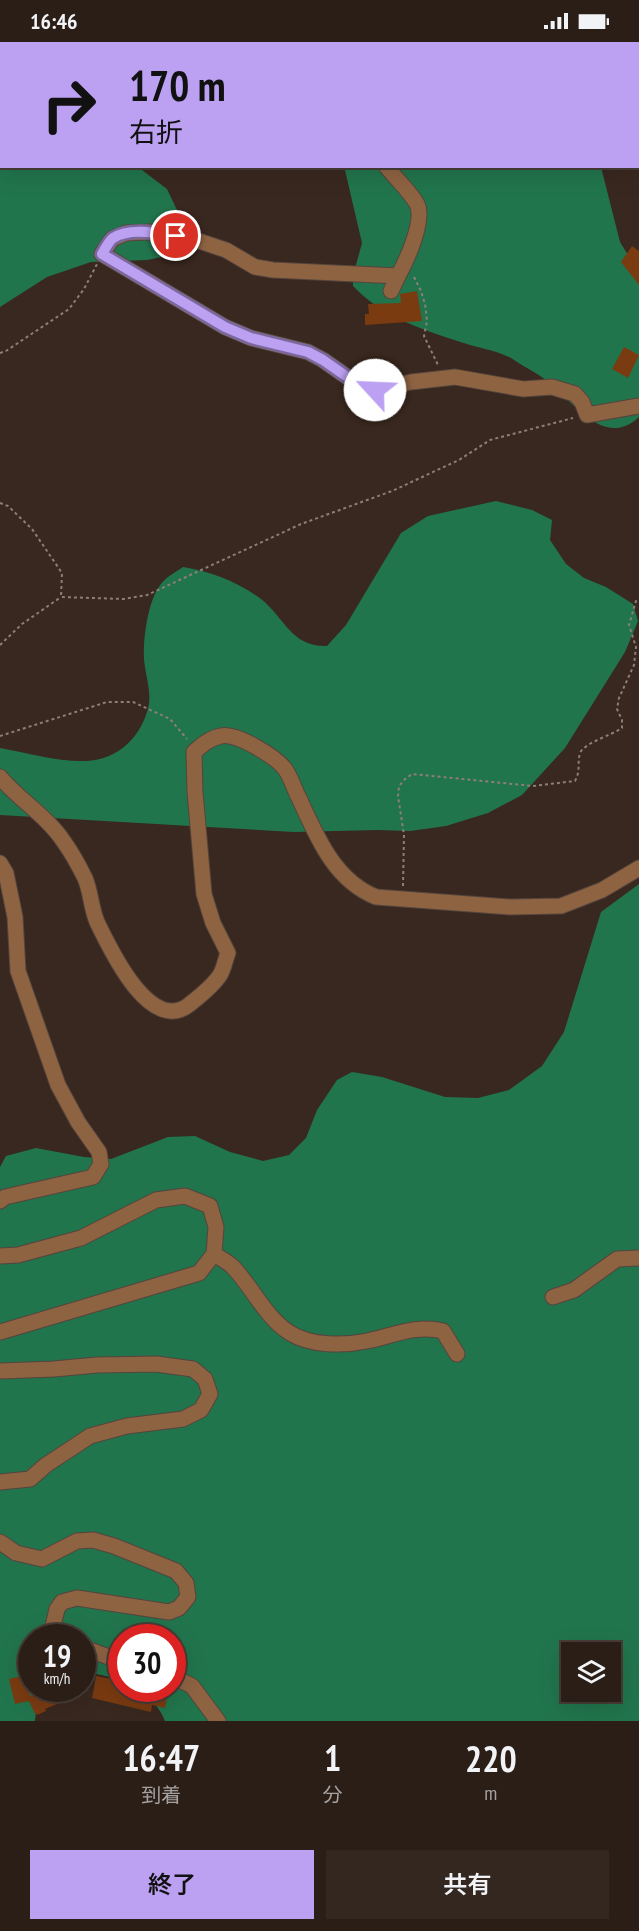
<!DOCTYPE html>
<html lang="ja">
<head>
<meta charset="utf-8">
<style>
  :root { --surface:#2b1e17; --page:#332720; --text:#f1f3f6; --muted:#a6a2a1; --line:#473c36; --accent:#bca0f2 }
  body { margin:0; font-family:"PT Sans Narrow","Noto Sans JP",sans-serif; background:var(--page); color:var(--text); height:100vh; display:flex; flex-direction:column; font-size:22px; white-space:nowrap }
  * { box-sizing:border-box; margin:0 }
  p { font-size:20px; color:var(--muted) }
  .icon { flex:none; width:33px; height:33px; fill:none; stroke:currentColor; stroke-width:2; stroke-linecap:round; stroke-linejoin:round }
  .map { position:relative; height:1679px; overflow:hidden }
  .sheet { display:flex; flex-direction:column; background:var(--surface); flex:1 }
  .sheet>* { flex:none }
  .hud { position:absolute; left:0px; top:0px; width:639px; height:126px; box-shadow:0 6px 24px #0002,0 0 0 2px var(--line); background:#bca0f2; color:#111; overflow:hidden }
  .controls { position:absolute; left:561px; top:1600px; display:grid; gap:12px }
  .controls a { display:grid; place-items:center; width:60px; height:60px; border-radius:0px; background:var(--surface); box-shadow:0 6px 24px #0002,0 0 0 2px var(--line); font-size:30px }
  .speed { position:absolute; left:18px; top:1582px; display:flex; gap:12px; font-size:30px; font-weight:700; text-align:center }
  .speed>* { display:grid; place-content:center; width:78px; height:78px; border-radius:50%; background:var(--surface); box-shadow:0 6px 24px #0002,0 0 0 2px var(--line); line-height:1 }
  .speed small { font-size:15px; font-weight:400 }
  .speed .limit { border:9px solid #d22; background:#fff; color:#111 }
  .pin { position:absolute; display:grid; place-items:center; width:51px; height:51px; color:#fff; margin:-26px; border:3px solid #fff; border-radius:50%; box-shadow:0 2px 6px #0007 }
  .me { position:absolute; width:66px; margin:-33px; rotate:295deg; stroke-linejoin:round; filter:drop-shadow(0 0 4px #0008) }
  .turn { display:flex; align-items:center; gap:21px; height:126px; padding:0 30px; font-size:27px }
  .turn .icon { width:78px; height:78px; stroke-width:2.5 }
  .turn b { display:block; font-size:42px; line-height:51px }
  .eta { display:flex; justify-content:space-evenly; align-items:center; height:102px; text-align:center }
  .eta b { font-size:36px; font-weight:600; line-height:42px }
  .action { display:flex; gap:12px; margin-top:auto; padding:12px 30px }
  .action a { flex:1; height:69px; border-radius:0px; background:var(--accent); color:#111; font-size:24px; font-weight:600; line-height:69px; text-align:center }
  .action a+a { background:var(--page); color:var(--text) }
  .status { display:flex; justify-content:space-between; align-items:center; height:42px; padding:0 30px; background:var(--surface); direction:ltr }
  .status svg { height:16px; fill:currentColor }
  .map>svg:first-child { display:block }
  .forest { fill:#21754d; fill-rule:evenodd }
  .building { fill:#7a3b11 }
  .lines { fill:none; stroke-linecap:round; stroke-linejoin:round }
  .minor-casing { stroke:#55443c; stroke-width:17 }
  .path { stroke:#8d7e76; stroke-width:2; stroke-dasharray:3 3; stroke-linecap:butt }
  .minor { stroke:#8e6342; stroke-width:15 }
  .route-casing { stroke:#7a689d; stroke-width:15 }
  .route { stroke:#bca0f2; stroke-width:10 }
</style>
</head>
<body>
<div class="status"><b>16:46</b><svg viewBox="0 0 49 12"><path d="M0 12V9h3v3zM5 12V6h3v6zM10 12V3h3v9zM15 12V0h3v12zM26 1h20v11H26zM47 4h2v5h-2z"/></svg></div>
<div class="map">
<svg width="639" height="1679" viewBox="0 0 639 1679">
  <rect width="100%" height="100%" fill="#39281f"/>
  <g class="forest">
    <path d="M0,55L2,124L138,125L167,147L188,191L183,204L172,213L147,218L91,220L47,235L0,265Z"/>
    <path d="M344,124L601,125L620,200L639,231V375C606,406 576,364 552,343C541,333 526,326 514,318C502,310 484,307 470,303C429,290 383,276 353,244V234L362,201Z"/>
    <path d="M496,459L532,468L552,478L550,498L566,522L584,536L606,545L633,562L638,579L625,610L565,706L522,753L488,771L446,784L410,789L378,788L294,790L0,773V706C28,711 58,720 86,719C119,718 143,693 149,662C151,648 145,631 144,617C143,596 148,558 161,542C166,535 176,530 183,525C210,529 238,540 261,557C285,576 291,605 327,604L346,583L401,491L428,474Z"/>
    <path d="M639,842V1679H165C159,1664 149,1654 135,1647H172V1596H122L121,1641L110,1635L83,1629L82,1596H32V1647H46C39,1657 36,1667 35,1679H0V1125L6,1114L36,1106L84,1115L111,1117L168,1095L195,1094L230,1110L263,1119L289,1113L306,1096L317,1068L337,1038L352,1030L382,1035L445,1055L478,1056L509,1048L542,1024L564,990L601,870ZM572,1611H610V1650H572Z"/>
  </g>
  <g class="building">
    <path d="M632,204L639,209V243L621,220Z"/>
    <path d="M417,249L422,279L365,283V272H369L368,262L401,261L400,252Z"/>
    <path d="M624,305L639,313L628,336L612,327Z"/>
    <path d="M25,1633L30,1654L43,1648L44,1650L59,1647L64,1659L45,1667L46,1669L37,1673L36,1671L35,1672L29,1659L15,1662L9,1637Z"/>
    <path d="M96,1634L122,1639V1647H154V1649L168,1652L165,1666L152,1663L151,1670L92,1656Z"/>
  </g>
  <g class="lines">
    <defs>
      <g id="minor">
        <path d="M293,0L294,2"/>
        <path d="M321,0V2"/>
        <path d="M386,124C396,137 409,148 417,162C425,178 407,218 398,234L273,228L255,225L226,208L193,197L150,190L126,191L112,197L102,212L225,285L251,296L308,310L323,318L363,346L375,348L411,340L455,335L523,347L552,345L575,352L582,360L587,373L639,364"/>
        <path d="M391,249L398,234"/>
        <path d="M0,735C19,758 47,774 64,800C72,811 79,824 85,836C91,850 91,866 97,880C111,909 151,994 190,962C200,954 213,944 220,933C224,927 225,918 228,911L213,881L204,852L195,750L194,710C202,703 210,696 221,694C236,690 276,715 285,727C291,735 294,747 299,756C317,795 334,838 376,855L510,865L561,864L602,848L639,826"/>
        <path d="M0,821L6,831L15,875L18,929L58,1043L78,1080L99,1110L101,1122L93,1135L5,1155L0,1159"/>
        <path d="M214,1212C220,1216 228,1220 233,1225C253,1246 265,1275 290,1291C311,1304 343,1304 367,1299C392,1294 417,1282 443,1289L457,1312"/>
        <path d="M0,1214L18,1213L81,1196L156,1158L185,1154L210,1164L216,1185L214,1212L199,1231L0,1290"/>
        <path d="M553,1255L574,1248L617,1217L639,1216"/>
        <path d="M0,1329L54,1327L97,1323L156,1322L193,1327L205,1337L210,1352L201,1368L183,1377L127,1384L90,1394L46,1423L30,1437L0,1440"/>
        <path d="M0,1500L16,1511L42,1517L77,1499L93,1498L114,1504L176,1529L186,1541L188,1555L179,1566L169,1570L77,1556L62,1560L57,1567L53,1584L60,1596"/>
        <path d="M82,1605L122,1620"/>
        <path d="M172,1634L192,1644L218,1679"/>
      </g>
    </defs>
    <use href="#minor" class="minor-casing"/>
    <g class="path">
      <path d="M414,235L421,249L425,262L427,279L424,294L438,323"/>
      <path d="M0,311L6,309L69,267L84,247L97,222"/>
      <path d="M0,461L8,464L32,487L62,531L61,555L124,557L147,553L301,482L392,449L459,418L490,398L573,376"/>
      <path d="M0,603L22,582L61,555"/>
      <path d="M0,694L107,660H133L170,677L187,697"/>
      <path d="M403,844L404,793L398,754L399,744L404,738L412,732L533,744L575,739C581,728 577,721 580,711C584,701 612,693 622,686V678L617,667L619,656L634,623L636,605L629,583L636,559L639,558"/>
    </g>
    <use href="#minor" class="minor"/>
  </g>
  <g class="lines">
    <defs>
      <path id="route" d="M176,194C157,191 130,185 113,196C109,199 105,207 102,212L225,285L251,296L308,310L323,318L363,346L375,348"/>
    </defs>
    <use href="#route" class="route-casing"/>
    <use href="#route" class="route"/>
  </g>
</svg>
<div class="controls">
<a><svg class="icon" aria-label="layers" viewBox="0 0 24 24"><path d="M12 4l9 5-9 5-9-5zM3 14l9 5 9-5"/></svg></a>
</div>
<div class="speed"><div>19<small>km/h</small></div><div class="limit">30</div></div>
<div class="pin" style="left:176px;top:194px;background:#d93025"><svg class="icon" aria-label="arrive" viewBox="0 0 24 24"><path d="M6 21V4h12l-3 4 3 4H6"/></svg></div>
<svg class="me" style="left:375px;top:348px" viewBox="-20 -20 40 40"><circle r="19" fill="#fff"/><path d="M0-13L10 11 0 6-10 11z" fill="#bca0f2"/></svg>
<div class="hud">
<div class="turn"><svg class="icon" aria-label="right" viewBox="0 0 24 24"><path d="M7 20v-9h11M14 6l5 5-5 5"/></svg><div><b>170 m</b>右折</div></div>
</div>
</div>
<section class="sheet">
<div class="eta">
<div><b>16:47</b><p>到着</p></div>
<div><b>1</b><p>分</p></div>
<div><b>220</b><p>m</p></div>
</div>
<div class="action"><a>終了</a><a>共有</a></div>
</section>
</body>
</html>
